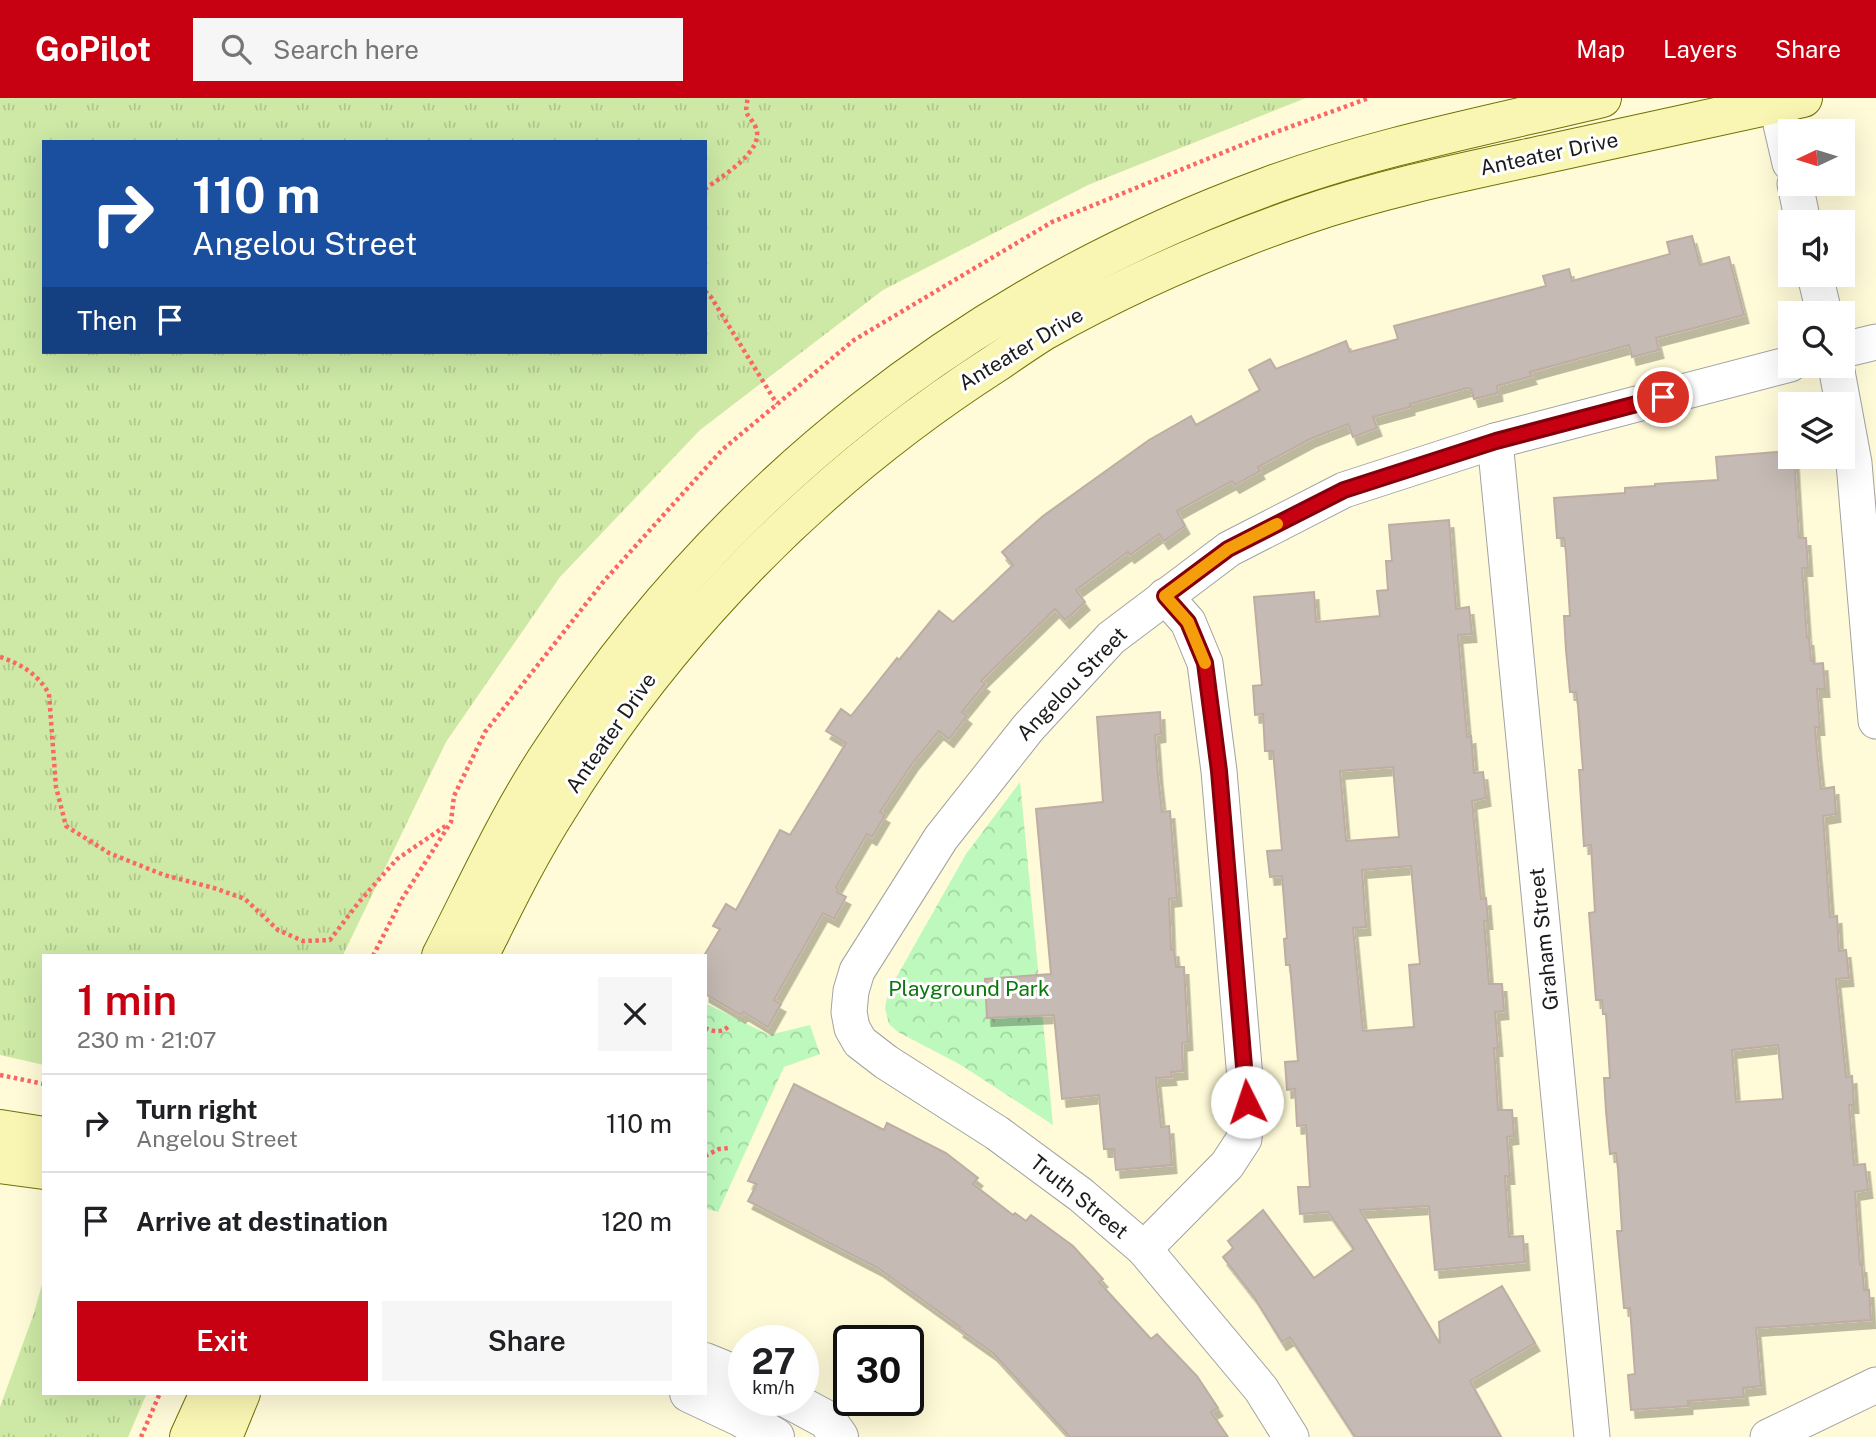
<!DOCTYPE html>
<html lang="en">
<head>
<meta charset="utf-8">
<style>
  :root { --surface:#fff; --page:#f6f6f6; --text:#202124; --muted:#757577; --line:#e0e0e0; --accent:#c70012 }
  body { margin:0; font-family:"Public Sans",sans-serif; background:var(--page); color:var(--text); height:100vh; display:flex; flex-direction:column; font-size:26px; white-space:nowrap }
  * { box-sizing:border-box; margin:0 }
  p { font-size:23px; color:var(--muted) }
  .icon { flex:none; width:38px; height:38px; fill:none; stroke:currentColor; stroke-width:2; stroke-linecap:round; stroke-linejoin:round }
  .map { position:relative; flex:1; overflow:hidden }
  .drawer { position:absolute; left:42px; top:856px; width:665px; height:441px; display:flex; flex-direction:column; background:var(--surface); border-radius:0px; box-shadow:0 7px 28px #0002 }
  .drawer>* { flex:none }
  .hud { position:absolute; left:42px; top:42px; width:665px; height:214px; border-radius:0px; box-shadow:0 7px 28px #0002; background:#1a4fa0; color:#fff; overflow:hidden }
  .needle { width:46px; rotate:266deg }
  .buttons { position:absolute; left:1778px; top:21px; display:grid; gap:14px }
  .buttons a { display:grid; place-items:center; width:77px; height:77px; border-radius:0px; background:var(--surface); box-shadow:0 7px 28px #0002; font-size:35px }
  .speed { position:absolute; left:728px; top:1227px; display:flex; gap:14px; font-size:35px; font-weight:700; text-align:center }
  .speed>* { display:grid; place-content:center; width:91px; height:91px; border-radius:50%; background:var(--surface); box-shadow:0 7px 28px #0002; line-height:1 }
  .speed small { font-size:18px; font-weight:400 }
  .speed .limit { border:4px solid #111; border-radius:10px; background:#fff; color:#111 }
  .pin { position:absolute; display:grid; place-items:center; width:60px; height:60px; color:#fff; margin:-30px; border:4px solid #fff; border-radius:50%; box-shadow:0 2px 7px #0007 }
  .me { position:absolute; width:77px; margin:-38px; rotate:356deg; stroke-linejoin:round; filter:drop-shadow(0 0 5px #0008) }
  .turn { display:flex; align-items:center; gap:24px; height:147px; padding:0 35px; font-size:32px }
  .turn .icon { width:91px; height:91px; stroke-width:2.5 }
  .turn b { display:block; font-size:49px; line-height:60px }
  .then { display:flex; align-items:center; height:66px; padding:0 35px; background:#0003; gap:14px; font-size:26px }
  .round { display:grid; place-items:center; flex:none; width:74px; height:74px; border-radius:0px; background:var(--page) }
  .headline { display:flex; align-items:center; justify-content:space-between; height:119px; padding:0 35px }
  h1 { font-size:42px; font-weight:600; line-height:52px; color:var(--accent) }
  .cta { display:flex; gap:14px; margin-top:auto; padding:14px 35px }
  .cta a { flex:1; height:80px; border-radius:0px; background:var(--accent); color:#fff; font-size:28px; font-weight:600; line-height:80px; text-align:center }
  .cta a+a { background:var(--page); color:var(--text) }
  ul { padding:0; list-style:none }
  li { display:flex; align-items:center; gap:21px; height:98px; padding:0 35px; border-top:2px solid var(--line) }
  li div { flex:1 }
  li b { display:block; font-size:26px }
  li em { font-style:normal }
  header { display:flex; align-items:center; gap:42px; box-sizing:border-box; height:98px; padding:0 35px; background:var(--accent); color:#fff }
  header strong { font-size:33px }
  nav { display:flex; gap:38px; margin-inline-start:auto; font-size:24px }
  .search { width:490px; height:63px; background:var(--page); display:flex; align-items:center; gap:18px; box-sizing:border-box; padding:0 24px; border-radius:0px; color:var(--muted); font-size:26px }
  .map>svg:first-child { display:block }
  .education { fill:#fffbd8; fill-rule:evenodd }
  .grass { fill:url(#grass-tufts); fill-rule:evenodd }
  .park { fill:url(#park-crowns) }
  .building { fill:#c5bab4; stroke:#bfada3; stroke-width:2; fill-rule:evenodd; filter:url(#shadow) }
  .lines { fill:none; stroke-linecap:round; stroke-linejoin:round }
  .minor-casing { stroke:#a2a2a2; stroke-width:37 }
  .tertiary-casing { stroke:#a2a2a2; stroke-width:40 }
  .secondary-casing { stroke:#6f7104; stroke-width:40 }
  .path { stroke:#fa6765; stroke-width:4.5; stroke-dasharray:3.5 3.5; stroke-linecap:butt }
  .minor { stroke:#fff; stroke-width:35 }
  .tertiary { stroke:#fff; stroke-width:38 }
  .secondary { stroke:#f9f6b3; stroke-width:38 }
  .route-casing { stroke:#81000c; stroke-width:18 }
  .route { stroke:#c70012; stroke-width:12 }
  .slow { stroke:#f59e0b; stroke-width:12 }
  .labels { text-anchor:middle; stroke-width:6; stroke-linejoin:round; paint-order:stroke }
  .street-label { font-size:21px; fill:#1b1b1b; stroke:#fff }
  .park-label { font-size:21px; fill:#0c780b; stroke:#fff }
</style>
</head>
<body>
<header>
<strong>GoPilot</strong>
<div class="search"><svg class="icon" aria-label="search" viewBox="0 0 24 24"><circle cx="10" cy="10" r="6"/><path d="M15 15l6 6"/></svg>Search here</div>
<nav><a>Map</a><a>Layers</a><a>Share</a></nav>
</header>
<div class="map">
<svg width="1876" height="1339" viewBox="0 0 1876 1339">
  <defs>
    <pattern id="grass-tufts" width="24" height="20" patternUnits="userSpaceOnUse" patternTransform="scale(1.75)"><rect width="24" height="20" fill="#cde9a5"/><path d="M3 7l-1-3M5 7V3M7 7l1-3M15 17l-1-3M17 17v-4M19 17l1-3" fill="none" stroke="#afc78d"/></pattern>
    <pattern id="park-crowns" width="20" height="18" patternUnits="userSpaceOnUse" patternTransform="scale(1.75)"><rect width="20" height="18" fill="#bdf9bc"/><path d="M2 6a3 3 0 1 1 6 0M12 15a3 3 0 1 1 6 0" fill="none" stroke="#a2d5a1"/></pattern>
    <filter id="shadow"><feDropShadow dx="4.5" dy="8" stdDeviation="0" flood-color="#0004"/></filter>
  </defs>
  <rect width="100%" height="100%" fill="#ede8e1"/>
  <path class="education" d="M0,0H1876V1339H0ZM1790,33H1843V86H1790ZM44,44H705V254H44ZM1790,124H1843V177H1790ZM1790,215H1843V268H1790ZM1790,306H1843V359H1790ZM44,858H705V1295H44ZM744,1242H803V1302H744ZM849,1242H908V1302H849Z"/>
  <g class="grass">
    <path d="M0,0H1306L1088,87L883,192L700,332L560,479L446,644L343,857L44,858V967L0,957ZM44,44H705V254H44Z"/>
    <path d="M44,1179V1295H147L128,1339H0V1309L34,1215Z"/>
  </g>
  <g class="park">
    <path d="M1020,684L1053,1027L961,967L898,934L889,926L885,910L888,894L966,756Z"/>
    <path d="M705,905L769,937L810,927L820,956L784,969L718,1114L705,1110Z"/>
  </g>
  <g class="building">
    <path d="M1692,138L1700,167L1729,159L1744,217L1656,240L1659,252L1632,259L1629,247L1530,274L1532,278L1497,288L1498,295L1474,301L1471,291L1467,290L1410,306V309L1373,319L1377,330L1353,339L1348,326L1310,341L1258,369L1260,373L1235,387L1232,383L1177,413L1185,428L1164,443L1159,436L1130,457L1128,454L1076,492L1085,504L1065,522L1055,511L981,583L985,586L962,614L967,618L949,641L939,633L914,663L880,714L885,717L872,739L867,736L836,789L838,791L837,794L846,799L834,821L823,815L774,902L781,906L768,929L743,914L741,917L705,896V856L720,831L713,828L726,806L736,812L780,732L790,737L846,645L826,633L841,611L851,618L897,560L899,562L939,513L953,524L1013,467L1002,454L1043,418L1149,342L1191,318L1196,327L1260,292L1249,272L1270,261L1276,271L1346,243L1350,254L1398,241L1394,228L1546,188L1543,178L1569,171L1572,183L1670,156L1667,144Z"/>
    <path d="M1790,353V359H1794L1799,440H1806L1808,470H1802L1807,540H1809L1811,563H1814V566L1823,565L1825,591H1817L1820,629H1815L1817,654L1821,691L1834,689L1836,716L1823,718L1830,819L1837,818L1839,853L1846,852L1849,880L1836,881L1846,979L1852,978L1854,1007H1849L1854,1067L1865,1066L1868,1092L1855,1094L1860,1167H1862L1864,1192H1869L1871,1222L1756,1230L1761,1288L1743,1290L1744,1299L1688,1303V1308L1631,1312L1628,1277L1635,1276L1630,1210H1624L1617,1133H1622L1618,1071L1616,1055L1610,1056L1606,1013L1604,980H1610L1606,916H1603L1602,902H1596L1589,815L1595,814L1591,747L1584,748L1579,672H1583L1578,608L1576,594H1570L1566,552L1564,518H1570L1566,455L1564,440H1557L1554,400L1625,395V390L1655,388V386L1718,382L1716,359ZM1778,947L1783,1001L1736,1004L1732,952Z"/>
    <path d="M1449,422L1456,511L1469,509L1472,536L1458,537L1467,639L1471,638L1474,675L1483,674L1486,700L1472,703L1481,801L1486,800L1488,823H1484L1489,886H1502L1504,913L1495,914L1498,950H1494L1498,1012H1512L1514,1038L1507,1039L1510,1078H1505L1509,1139L1523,1138L1525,1164L1435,1172L1429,1108L1360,1112L1440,1246L1439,1224L1502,1188L1535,1245L1470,1283L1501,1339H1355L1290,1239L1282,1244L1254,1199L1223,1159L1233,1150L1228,1143L1263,1112L1314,1180L1354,1151L1328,1114L1300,1116L1298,1089H1310L1306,1027L1297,1028L1295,991L1287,992L1285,964L1298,963L1290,867H1286L1284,841L1287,840L1282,778L1270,779L1267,753L1282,752L1273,653H1265L1263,616L1255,617L1253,588L1262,587L1254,499L1314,494L1316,524L1380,518L1377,493L1388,492L1386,463H1392L1389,427ZM1393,669L1399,739L1346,743L1340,673ZM1411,768L1420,866L1409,867L1414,929L1363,933L1353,830L1366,829L1362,772Z"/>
    <path d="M1160,614L1161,636L1155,637L1158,678L1162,714L1170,713L1177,800L1169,801L1171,852L1174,851L1176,869H1184L1188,944L1182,945L1183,973L1171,974L1172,979L1156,980L1161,1029L1169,1028L1172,1067L1116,1072L1114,1051H1104L1099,997L1062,1001L1054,917L987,920L985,881L1051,876L1036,711L1103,704L1097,619Z"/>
    <path d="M794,986L884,1032L887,1025L946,1055L978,1080L973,1086L1013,1117L1015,1115L1026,1123L1031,1117L1073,1148L1103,1181L1099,1184L1151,1241L1157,1236L1197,1278L1218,1310L1211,1314L1228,1339H1070L993,1255L959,1231L960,1229L878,1170L748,1103L757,1086L748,1083Z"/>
  </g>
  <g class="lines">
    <defs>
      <g id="minor">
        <path d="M1775,0L1790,65"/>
        <path d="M1795,86L1803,124"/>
        <path d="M1815,177L1824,215"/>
        <path d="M1843,252L1876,244"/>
        <path d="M1836,268L1854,365L1876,623"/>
        <path d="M1495,343L1592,1339"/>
        <path d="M1144,1151L1227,1067L1244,1041L1247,1004L1219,673L1205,565L1188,524L1165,498"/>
        <path d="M1291,1339L1261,1291L1144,1151L1081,1097L997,1035L886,964L860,944L852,930L849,914L851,893L857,873L941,740L1028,630L1111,540L1229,451L1344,392L1495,343L1790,266"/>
        <path d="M1768,1339L1876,1287"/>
      </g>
      <g id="tertiary">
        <path d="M705,1264L744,1280"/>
        <path d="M689,1295L740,1319L775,1339"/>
        <path d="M790,1302L827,1322L839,1339"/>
      </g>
      <g id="secondary">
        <path d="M441,858C477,788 509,716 553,651C725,389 971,197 1266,89C1374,49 1490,27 1602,0"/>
        <path d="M479,858C504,808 528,758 558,711C669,531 817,380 996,265C1012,254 1028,243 1044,233C1126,187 1213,149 1302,118C1383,90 1468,73 1551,55C1635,37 1719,18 1803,0"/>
        <path d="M0,1031L44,1038"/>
        <path d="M0,1066L44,1072"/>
        <path d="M189,1339L209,1295"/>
        <path d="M223,1339L241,1295"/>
      </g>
    </defs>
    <use href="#minor" class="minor-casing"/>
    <use href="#tertiary" class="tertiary-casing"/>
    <use href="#secondary" class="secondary-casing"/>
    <g class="path">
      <path d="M705,91C721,79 765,53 756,30C750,16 743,20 748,0"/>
      <path d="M705,193L711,199L777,306"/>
      <path d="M0,559C21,566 38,576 49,596L56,689L66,728L109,755L164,777L214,790L245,801L278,832L303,843L330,842L359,804L397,761L447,727"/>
      <path d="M373,858L402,801L451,724L454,698L485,634L604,483L722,352L854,242L1052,124L1254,42L1369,0"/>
      <path d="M705,930C715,934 721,935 729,928"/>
      <path d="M0,977L44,986"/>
      <path d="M705,1058L719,1051L729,1050"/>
      <path d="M141,1339L160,1295"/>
    </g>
    <use href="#minor" class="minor"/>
    <use href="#tertiary" class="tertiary"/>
    <use href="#secondary" class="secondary"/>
  </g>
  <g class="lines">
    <defs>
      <path id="route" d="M1247,1004L1219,673L1205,565L1188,524L1165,498L1228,451L1344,392L1496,343L1663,299"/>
    </defs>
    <use href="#route" class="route-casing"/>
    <use href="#route" class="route"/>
    <path class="slow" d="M1205,565L1188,524L1165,498L1228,451L1277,426"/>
  </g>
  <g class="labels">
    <g class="street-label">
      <text transform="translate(1549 56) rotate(-12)" y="7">Anteater Drive</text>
      <text transform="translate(1021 251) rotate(-31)" y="7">Anteater Drive</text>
      <text transform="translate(1072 586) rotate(-46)" y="7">Angelou Street</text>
      <text transform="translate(611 635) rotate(-55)" y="7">Anteater Drive</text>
      <text transform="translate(1544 841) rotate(-96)" y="7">Graham Street</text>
      <text transform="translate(1079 1099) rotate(39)" y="7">Truth Street</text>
    </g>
    <g class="park-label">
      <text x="969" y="898">Playground Park</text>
    </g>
  </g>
</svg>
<div class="buttons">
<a><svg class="needle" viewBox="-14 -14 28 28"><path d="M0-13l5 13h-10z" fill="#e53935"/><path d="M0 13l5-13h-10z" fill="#757577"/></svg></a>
<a><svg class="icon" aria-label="sound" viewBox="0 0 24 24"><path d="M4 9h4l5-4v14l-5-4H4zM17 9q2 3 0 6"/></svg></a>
<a><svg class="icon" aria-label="search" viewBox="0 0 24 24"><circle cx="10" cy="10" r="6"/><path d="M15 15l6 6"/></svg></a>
<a><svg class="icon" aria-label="layers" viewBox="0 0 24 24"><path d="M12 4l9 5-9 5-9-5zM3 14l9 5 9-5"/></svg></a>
</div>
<div class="speed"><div>27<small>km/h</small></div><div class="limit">30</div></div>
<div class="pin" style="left:1663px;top:299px;background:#d93025"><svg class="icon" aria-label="arrive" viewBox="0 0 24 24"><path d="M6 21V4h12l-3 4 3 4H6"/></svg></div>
<svg class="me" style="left:1247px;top:1004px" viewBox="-20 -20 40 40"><circle r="19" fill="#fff"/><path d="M0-13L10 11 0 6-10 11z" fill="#c70012"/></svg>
<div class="hud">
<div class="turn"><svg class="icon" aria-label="right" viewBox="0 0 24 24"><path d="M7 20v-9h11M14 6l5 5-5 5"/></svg><div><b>110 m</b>Angelou Street</div></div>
<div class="then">Then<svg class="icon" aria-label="arrive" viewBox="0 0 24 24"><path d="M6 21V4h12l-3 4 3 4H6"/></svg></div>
</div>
<section class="drawer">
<div class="headline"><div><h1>1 min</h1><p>230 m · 21:07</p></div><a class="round"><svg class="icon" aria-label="close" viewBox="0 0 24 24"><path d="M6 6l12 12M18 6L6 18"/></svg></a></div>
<ul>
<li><svg class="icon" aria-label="right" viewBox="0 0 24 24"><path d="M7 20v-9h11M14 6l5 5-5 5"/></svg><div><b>Turn right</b><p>Angelou Street</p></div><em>110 m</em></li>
<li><svg class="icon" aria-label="arrive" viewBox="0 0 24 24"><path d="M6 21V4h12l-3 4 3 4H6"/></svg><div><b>Arrive at destination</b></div><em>120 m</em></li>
</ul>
<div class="cta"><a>Exit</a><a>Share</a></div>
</section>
</div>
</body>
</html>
